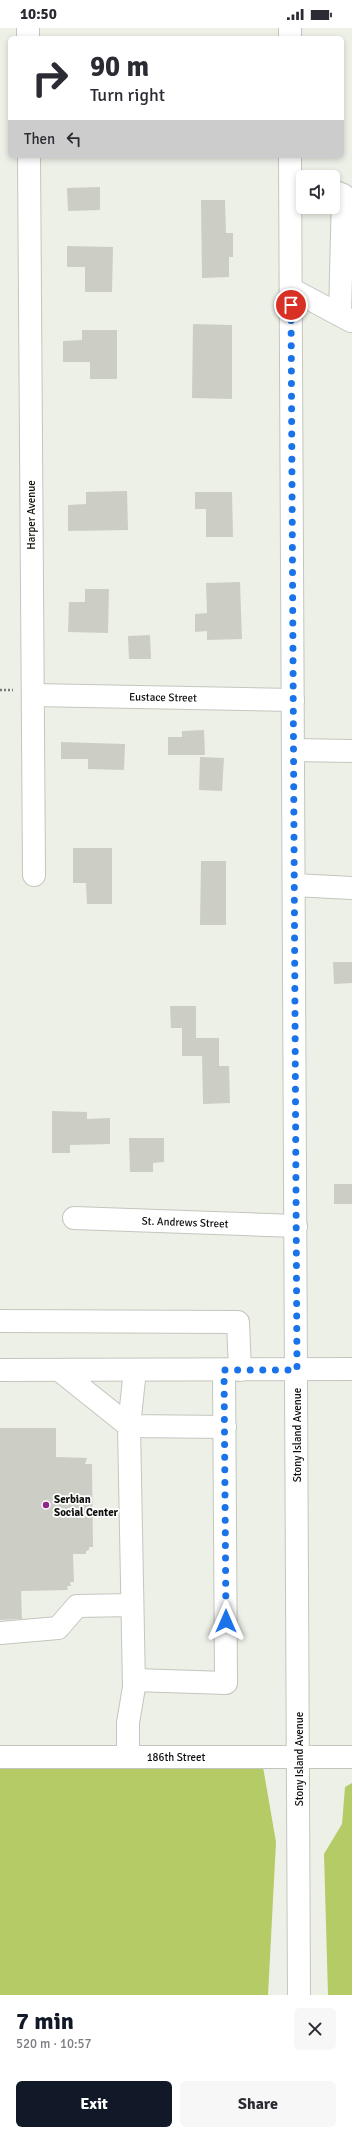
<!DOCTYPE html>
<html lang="en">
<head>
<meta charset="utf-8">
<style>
  :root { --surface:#fff; --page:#f7f7f7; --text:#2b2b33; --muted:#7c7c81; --accent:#111827 }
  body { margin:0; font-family:Signika,sans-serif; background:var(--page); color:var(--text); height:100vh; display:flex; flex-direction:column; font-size:15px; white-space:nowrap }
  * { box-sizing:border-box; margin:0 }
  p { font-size:13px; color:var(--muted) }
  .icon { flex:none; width:22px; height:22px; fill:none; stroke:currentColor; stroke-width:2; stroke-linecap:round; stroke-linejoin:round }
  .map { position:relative; height:1967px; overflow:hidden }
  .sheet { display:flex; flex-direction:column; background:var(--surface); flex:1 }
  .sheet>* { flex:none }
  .guide { position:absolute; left:8px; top:8px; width:336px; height:122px; border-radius:6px; box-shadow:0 2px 6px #0003; background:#fff; color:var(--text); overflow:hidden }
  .tools { position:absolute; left:296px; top:142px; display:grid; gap:8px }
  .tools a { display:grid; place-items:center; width:44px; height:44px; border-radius:6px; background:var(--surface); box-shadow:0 2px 6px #0003; font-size:20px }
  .pin { position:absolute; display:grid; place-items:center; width:34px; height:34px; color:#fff; margin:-17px; border:2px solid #fff; border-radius:50%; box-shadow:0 1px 4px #0007 }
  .me { position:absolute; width:44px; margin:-22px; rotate:0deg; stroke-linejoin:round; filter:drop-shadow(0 0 3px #0008) }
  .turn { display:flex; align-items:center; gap:14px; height:84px; padding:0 16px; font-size:18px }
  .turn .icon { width:52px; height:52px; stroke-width:2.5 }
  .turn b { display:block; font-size:28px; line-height:34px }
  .then { display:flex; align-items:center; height:38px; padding:0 16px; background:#0003; gap:8px; font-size:15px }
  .round { display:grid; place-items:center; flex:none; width:42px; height:42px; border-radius:6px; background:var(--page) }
  .headline { display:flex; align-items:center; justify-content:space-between; height:68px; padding:0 16px }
  h1 { font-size:24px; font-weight:800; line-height:30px; color:var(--accent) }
  .button { display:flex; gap:8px; margin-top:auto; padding:8px 16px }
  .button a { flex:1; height:46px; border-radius:6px; background:var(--accent); color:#fff; font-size:16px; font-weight:800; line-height:46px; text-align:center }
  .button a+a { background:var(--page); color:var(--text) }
  .status { display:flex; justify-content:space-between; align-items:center; height:28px; padding:0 20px; background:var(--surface); direction:ltr }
  .status svg { height:11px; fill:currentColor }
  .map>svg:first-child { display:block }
  .forest { fill:#b5cb66 }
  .building { fill:#cccec6 }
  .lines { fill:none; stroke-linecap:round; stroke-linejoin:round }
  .minor-casing { stroke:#c4c6be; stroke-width:24 }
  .path { stroke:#787a74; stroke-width:2.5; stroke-dasharray:2 2; stroke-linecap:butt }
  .minor { stroke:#fff; stroke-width:22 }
  .route { stroke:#1a73e8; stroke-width:7; stroke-dasharray:0 12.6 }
  .poi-dot { fill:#8f278b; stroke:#fff; stroke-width:1.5 }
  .labels { text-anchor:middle; stroke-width:3.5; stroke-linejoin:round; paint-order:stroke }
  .street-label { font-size:11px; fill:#0f100d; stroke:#fff }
  .poi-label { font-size:11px; font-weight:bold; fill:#0f100d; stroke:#fff; text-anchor:start }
</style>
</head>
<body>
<div class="status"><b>10:50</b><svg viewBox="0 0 49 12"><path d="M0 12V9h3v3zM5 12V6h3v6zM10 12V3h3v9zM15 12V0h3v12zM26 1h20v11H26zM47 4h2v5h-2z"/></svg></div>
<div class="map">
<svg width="352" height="1967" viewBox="0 0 352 1967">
  <rect width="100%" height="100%" fill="#edf0e7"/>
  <g class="forest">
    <path d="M0,1739H263L276,1814L268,1967H0Z"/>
    <path d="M352,1755V1967H328L324,1826L342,1796L345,1759Z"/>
  </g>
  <g class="building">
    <path d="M100,159V182L68,183L67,160Z"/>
    <path d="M201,172H225L226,205H233V229H229V249L202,250Z"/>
    <path d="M67,218L113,219L112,264H85V239H67Z"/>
    <path d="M193,296L232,297V371L192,370Z"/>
    <path d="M82,302H117V351H90V334H63V313L82,312Z"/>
    <path d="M127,463L128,502L68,503V477L86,476V464Z"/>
    <path d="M195,464H232L233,509H206V481H195Z"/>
    <path d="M240,554L242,611L207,612V603L195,604V586L207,585L206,555Z"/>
    <path d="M85,561H109L108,605L68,604L69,574H85Z"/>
    <path d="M150,607L151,631H129L128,608Z"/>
    <path d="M204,702L205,727H168V709H182V703Z"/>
    <path d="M61,714L125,716L124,742L88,741V731H61Z"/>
    <path d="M200,729L224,730L222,763L199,762Z"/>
    <path d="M73,820H112V876H87L86,855H73Z"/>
    <path d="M201,833H226V897H200Z"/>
    <path d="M333,934H352V955L334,956Z"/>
    <path d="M170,978H196V1010H219V1038H229L230,1075L203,1076L202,1028H182V1000H171Z"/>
    <path d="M52,1083L87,1084V1091L110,1090V1116L70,1117V1125H52Z"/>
    <path d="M129,1110H164V1134L153,1135V1144H130Z"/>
    <rect x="334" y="1156" width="18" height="20"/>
    <path d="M0,1400H56V1429L87,1430L85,1436H92L93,1519H89V1522L86,1523V1526H73L74,1554H70L71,1558H67L68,1562L21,1563L22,1591L0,1592Z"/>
  </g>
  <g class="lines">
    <defs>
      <g id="minor">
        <path d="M28,0V10"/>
        <path d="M290,0V10"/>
        <path d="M29,128L34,847"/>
        <path d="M290,128L299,1967"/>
        <path d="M333,163L343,167L340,287"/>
        <path d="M291,261L351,293"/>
        <path d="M33,667L293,672"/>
        <path d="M293,722L352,723"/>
        <path d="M294,857L352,860"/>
        <path d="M74,1190L296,1198"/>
        <path d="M0,1293L238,1294L240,1342"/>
        <path d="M0,1342L352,1341"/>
        <path d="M59,1342L129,1398L134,1659L128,1695V1729"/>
        <path d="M135,1342L129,1398L225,1399"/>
        <path d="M0,1605L58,1600L77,1578L132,1577"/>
        <path d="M134,1652L226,1655L224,1342"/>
        <path d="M0,1729H352"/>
      </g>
    </defs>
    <use href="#minor" class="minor-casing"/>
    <path class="path" d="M0,662H13"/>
    <use href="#minor" class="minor"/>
  </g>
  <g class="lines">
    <path class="route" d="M226,1593L224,1342H297L291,277"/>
  </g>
  <circle class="poi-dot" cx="46" cy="1477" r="4"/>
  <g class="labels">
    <g class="street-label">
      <text transform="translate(31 487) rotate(-90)" y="4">Harper Avenue</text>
      <text transform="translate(163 669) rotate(1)" y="4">Eustace Street</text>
      <text transform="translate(185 1194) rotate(2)" y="4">St. Andrews Street</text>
      <text transform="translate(297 1407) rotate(-90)" y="4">Stony Island Avenue</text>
      <text x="176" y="1733">186th Street</text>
      <text transform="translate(299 1731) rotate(-90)" y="4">Stony Island Avenue</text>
    </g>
    <g class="poi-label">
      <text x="54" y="1475">Serbian<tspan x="54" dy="13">Social Center</tspan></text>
    </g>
  </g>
</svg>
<div class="tools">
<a><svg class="icon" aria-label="sound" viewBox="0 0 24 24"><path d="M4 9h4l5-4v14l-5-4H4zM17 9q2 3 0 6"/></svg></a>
</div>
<div class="pin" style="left:291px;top:277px;background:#d93025"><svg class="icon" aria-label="arrive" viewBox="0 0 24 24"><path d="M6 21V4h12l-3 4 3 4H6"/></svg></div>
<svg class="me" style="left:226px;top:1593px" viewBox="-20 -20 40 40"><path d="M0-17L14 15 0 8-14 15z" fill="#1a73e8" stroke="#fff" stroke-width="4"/></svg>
<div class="guide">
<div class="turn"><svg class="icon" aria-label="right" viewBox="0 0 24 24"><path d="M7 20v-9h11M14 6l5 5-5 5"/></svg><div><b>90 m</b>Turn right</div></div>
<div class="then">Then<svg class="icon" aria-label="left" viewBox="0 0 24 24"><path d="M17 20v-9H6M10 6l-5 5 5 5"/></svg></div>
</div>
</div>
<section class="sheet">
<div class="headline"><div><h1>7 min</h1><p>520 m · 10:57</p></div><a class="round"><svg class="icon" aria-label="close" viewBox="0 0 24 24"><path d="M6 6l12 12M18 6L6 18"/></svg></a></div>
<div class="button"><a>Exit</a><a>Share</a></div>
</section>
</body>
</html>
